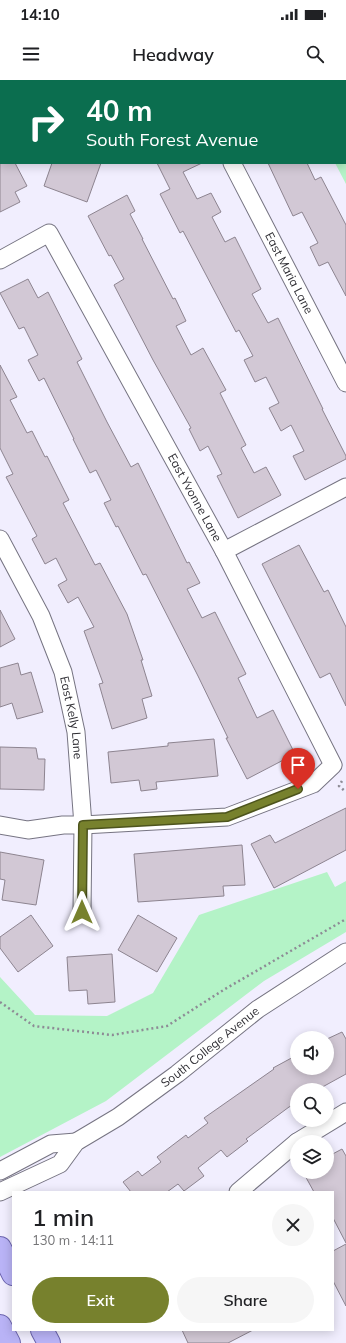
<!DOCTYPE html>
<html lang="en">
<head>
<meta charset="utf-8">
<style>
  :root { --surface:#fff; --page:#f6f6f6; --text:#202124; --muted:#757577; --accent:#77812d }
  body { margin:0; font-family:Mulish,sans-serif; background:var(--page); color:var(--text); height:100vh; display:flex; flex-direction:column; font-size:15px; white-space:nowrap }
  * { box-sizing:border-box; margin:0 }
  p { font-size:13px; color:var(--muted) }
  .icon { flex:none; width:22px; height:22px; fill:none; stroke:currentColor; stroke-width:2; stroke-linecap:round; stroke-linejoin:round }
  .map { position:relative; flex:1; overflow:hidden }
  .drawer { position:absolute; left:12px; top:1111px; width:322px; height:140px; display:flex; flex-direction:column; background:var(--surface); border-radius:0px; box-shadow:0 2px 10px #0003 }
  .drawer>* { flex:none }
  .banner { position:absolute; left:0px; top:0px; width:346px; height:84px; box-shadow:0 2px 10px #0003; background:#0b6e4f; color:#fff; overflow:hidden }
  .tools { position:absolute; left:290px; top:951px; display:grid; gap:8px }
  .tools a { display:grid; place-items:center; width:44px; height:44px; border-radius:50%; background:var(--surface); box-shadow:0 2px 10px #0003; font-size:20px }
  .pin { position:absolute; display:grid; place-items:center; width:34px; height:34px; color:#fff; margin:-41px -17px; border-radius:50% 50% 50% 0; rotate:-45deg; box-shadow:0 0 4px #0007 }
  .pin .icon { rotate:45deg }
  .me { position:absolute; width:44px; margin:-22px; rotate:0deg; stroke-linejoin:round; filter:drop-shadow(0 0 3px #0008) }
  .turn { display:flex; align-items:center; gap:14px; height:84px; padding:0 20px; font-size:18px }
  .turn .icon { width:52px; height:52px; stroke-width:2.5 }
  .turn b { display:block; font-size:28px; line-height:34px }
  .round { display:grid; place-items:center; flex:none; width:42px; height:42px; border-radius:21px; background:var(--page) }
  .headline { display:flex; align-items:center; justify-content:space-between; height:68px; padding:0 20px }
  h1 { font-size:24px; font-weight:600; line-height:30px }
  .action { display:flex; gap:8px; margin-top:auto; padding:8px 20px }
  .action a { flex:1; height:46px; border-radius:24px; background:var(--accent); color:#fff; font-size:16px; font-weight:600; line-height:46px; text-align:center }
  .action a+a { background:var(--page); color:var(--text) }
  .status { display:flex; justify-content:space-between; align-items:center; height:28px; padding:0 20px; background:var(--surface); direction:ltr }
  .status svg { height:11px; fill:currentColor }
  header { display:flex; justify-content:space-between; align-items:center; height:52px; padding:0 20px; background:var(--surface); font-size:18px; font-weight:600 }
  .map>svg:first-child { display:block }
  .green { fill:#b4f3c7 }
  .building { fill:#d2c8d5; stroke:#8d8490 }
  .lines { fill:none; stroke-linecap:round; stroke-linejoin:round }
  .minor-casing { stroke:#767482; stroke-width:19 }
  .primary-casing { stroke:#6b64ae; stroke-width:24 }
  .path { stroke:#8d8b95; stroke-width:2.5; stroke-dasharray:2 3; stroke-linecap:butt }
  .minor { stroke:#fff; stroke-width:17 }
  .primary { stroke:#b9b3f6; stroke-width:22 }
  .route-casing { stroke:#4d541d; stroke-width:10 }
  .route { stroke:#77812d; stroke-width:7 }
  .labels { text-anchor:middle; stroke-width:3.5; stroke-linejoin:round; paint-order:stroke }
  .street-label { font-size:12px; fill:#2f2e34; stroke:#fff }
</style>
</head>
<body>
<div class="status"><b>14:10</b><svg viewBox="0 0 49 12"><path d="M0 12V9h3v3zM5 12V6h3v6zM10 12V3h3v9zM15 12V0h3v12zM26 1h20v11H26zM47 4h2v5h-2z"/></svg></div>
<header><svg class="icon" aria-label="menu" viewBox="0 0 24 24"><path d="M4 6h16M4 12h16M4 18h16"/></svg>Headway<svg class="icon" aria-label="search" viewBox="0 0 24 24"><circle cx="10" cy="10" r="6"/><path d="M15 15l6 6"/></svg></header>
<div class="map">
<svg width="346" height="1263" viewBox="0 0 346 1263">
  <rect width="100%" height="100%" fill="#f1eefe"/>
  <g class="green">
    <path d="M345,19L346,20V104L335,83H345Z"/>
    <path d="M327,792L335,807L346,801V852L264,901L106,1021L0,1077V897L35,935L107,936L153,913L199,835Z"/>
  </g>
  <g class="building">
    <path d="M0,83H15L27,106L15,112L20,122L0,132Z"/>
    <path d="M52,83H101L87,122L44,106Z"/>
    <path d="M157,83H202L183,92L197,119L211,113L221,132L212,137L225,162L235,157L261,209L252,214L268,243L278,238L323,329H322L346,376V379L305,400L293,376L304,371L291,345L281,351L269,328L279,323L266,297L255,302L244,280L253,276L239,250L236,252L183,151L180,153L160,114L170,109Z"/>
    <path d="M268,83H307L315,100L321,97L346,145V216L328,182L319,186L310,167L318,163L302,132L293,136Z"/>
    <path d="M127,115L135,131L130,134L143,159H142L173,219L175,218L186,241L176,246L191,275L203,268L226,310L220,313L246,365L241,368L254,393L266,387L281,415L238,438L217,396L222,394L208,366L200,371L189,349L191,348L153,280L114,205L124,199L111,175L109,176L88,136Z"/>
    <path d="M28,199L38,218L48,212L82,279L77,282L107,342L131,387L138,383L187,483L189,482L200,503L187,509L202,538L215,532L246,594L238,598L257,638L273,630L295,674L247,699L226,658H228L198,596L146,494L143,495L118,446L116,447L104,423L111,420L96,390L90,393L73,359H74L44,298L39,301L28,280L38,275L24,247L19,249L0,213Z"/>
    <path d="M0,285L17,317L10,320L27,353L32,351L45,377L47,376L69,420L63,423L95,485L100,483L127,534L143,580H141L152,616L142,619L147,638L112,649L99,604L103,603L84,551L94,547L78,517L68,523L58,505L67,500L56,478L45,484L32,459L37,456L6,397L13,394L0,368Z"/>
    <path d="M299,465L324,512L328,510L346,547V626L330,593L320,598L262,484Z"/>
    <path d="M0,530L15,559L0,567Z"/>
    <path d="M18,583L21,595L31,592L43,632L17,639L12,623L0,627V588Z"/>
    <path d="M214,659L218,696L156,702L157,709L141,711L139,700L111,703L108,672L168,666V663Z"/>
    <path d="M0,667L36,668L38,679H45L44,710L0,709Z"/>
    <path d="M346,728V770L274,808L251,764L270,755L275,763Z"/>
    <path d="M242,765L245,805L223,806L224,816L138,822L134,774Z"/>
    <path d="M0,772L44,780L36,825L2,820L5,800L0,799Z"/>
    <path d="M31,835L53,866L18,892L0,868V857Z"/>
    <path d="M138,835L177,858L157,892L118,870Z"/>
    <path d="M112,874L115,922L88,924L87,910L69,911L67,877Z"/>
    <path d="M342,952L346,959V994L317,1010H297V1023L289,1027L246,1059L248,1061L227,1077L221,1070L198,1088L204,1096L184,1111L178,1104L167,1112H131L123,1102L138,1091L142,1096L161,1082L157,1077L186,1055L188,1058L208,1043L204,1038L274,989L273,988L297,975V988H327V959Z"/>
    <path d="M342,1069L346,1076V1163L333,1138V1112H314L303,1092H327V1077Z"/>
    <path d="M346,1164V1226L333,1201V1171Z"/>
    <path d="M182,1250H253L228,1263H188Z"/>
  </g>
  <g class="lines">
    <defs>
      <g id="minor">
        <path d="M189,0V1"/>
        <path d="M79,1L81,0"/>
        <path d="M330,1L333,0"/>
        <path d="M0,42H1"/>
        <path id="s1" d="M232,83L346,303"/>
        <path id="s2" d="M0,180L49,153L224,471L333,685L313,704L227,737L83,745H63L28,750L0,745"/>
        <path id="s3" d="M0,459L41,536L63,592L76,652L83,745L82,832"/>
        <path d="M224,471L346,407"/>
        <path d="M297,1062L346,1032"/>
        <path d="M0,1091L51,1064L76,1062"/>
        <path id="s4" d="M0,1112L60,1084L76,1062L118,1037L177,994L258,929L346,872"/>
        <path d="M238,1112L297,1062"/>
      </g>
      <g id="primary">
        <path d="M0,1168L13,1194"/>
        <path d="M0,1246L9,1263"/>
        <path d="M42,1250L49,1263"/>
      </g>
    </defs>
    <use href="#minor" class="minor-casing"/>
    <use href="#primary" class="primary-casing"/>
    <g class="path">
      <path d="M342,701L339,706L346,712"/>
      <path d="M0,922L34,946L112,955L167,946L225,909L346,839"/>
    </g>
    <use href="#minor" class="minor"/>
    <use href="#primary" class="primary"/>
  </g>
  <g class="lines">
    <defs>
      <path id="route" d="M82,832L83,745L227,737L298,709"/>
    </defs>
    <use href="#route" class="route-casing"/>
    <use href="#route" class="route"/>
  </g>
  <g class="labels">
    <g class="street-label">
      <text dy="4" stroke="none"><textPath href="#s1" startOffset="124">East Maria Lane</textPath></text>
      <text dy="4" stroke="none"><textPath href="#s2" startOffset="358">East Yvonne Lane</textPath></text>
      <text dy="4" stroke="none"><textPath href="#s3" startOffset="194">East Kelly Lane</textPath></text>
      <text dy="4" stroke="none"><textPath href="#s4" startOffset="258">South College Avenue</textPath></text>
    </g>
  </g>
</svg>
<div class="tools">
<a><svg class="icon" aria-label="sound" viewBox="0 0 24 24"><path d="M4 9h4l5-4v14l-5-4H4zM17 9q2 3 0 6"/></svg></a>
<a><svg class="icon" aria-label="search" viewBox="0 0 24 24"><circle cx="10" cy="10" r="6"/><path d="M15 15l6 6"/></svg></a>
<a><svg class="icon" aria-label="layers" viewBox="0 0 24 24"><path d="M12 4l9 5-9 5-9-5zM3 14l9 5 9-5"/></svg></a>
</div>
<div class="pin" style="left:298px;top:709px;background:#d93025"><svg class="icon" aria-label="arrive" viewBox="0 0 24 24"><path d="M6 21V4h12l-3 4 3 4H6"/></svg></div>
<svg class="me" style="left:82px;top:832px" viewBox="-20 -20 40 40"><path d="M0-17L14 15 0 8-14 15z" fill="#77812d" stroke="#fff" stroke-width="4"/></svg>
<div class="banner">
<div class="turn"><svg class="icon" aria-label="right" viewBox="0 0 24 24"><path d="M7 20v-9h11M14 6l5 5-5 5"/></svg><div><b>40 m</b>South Forest Avenue</div></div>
</div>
<section class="drawer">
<div class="headline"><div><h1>1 min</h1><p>130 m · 14:11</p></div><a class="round"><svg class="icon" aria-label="close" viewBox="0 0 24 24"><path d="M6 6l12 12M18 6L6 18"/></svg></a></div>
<div class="action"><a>Exit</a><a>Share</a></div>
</section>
</div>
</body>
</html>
